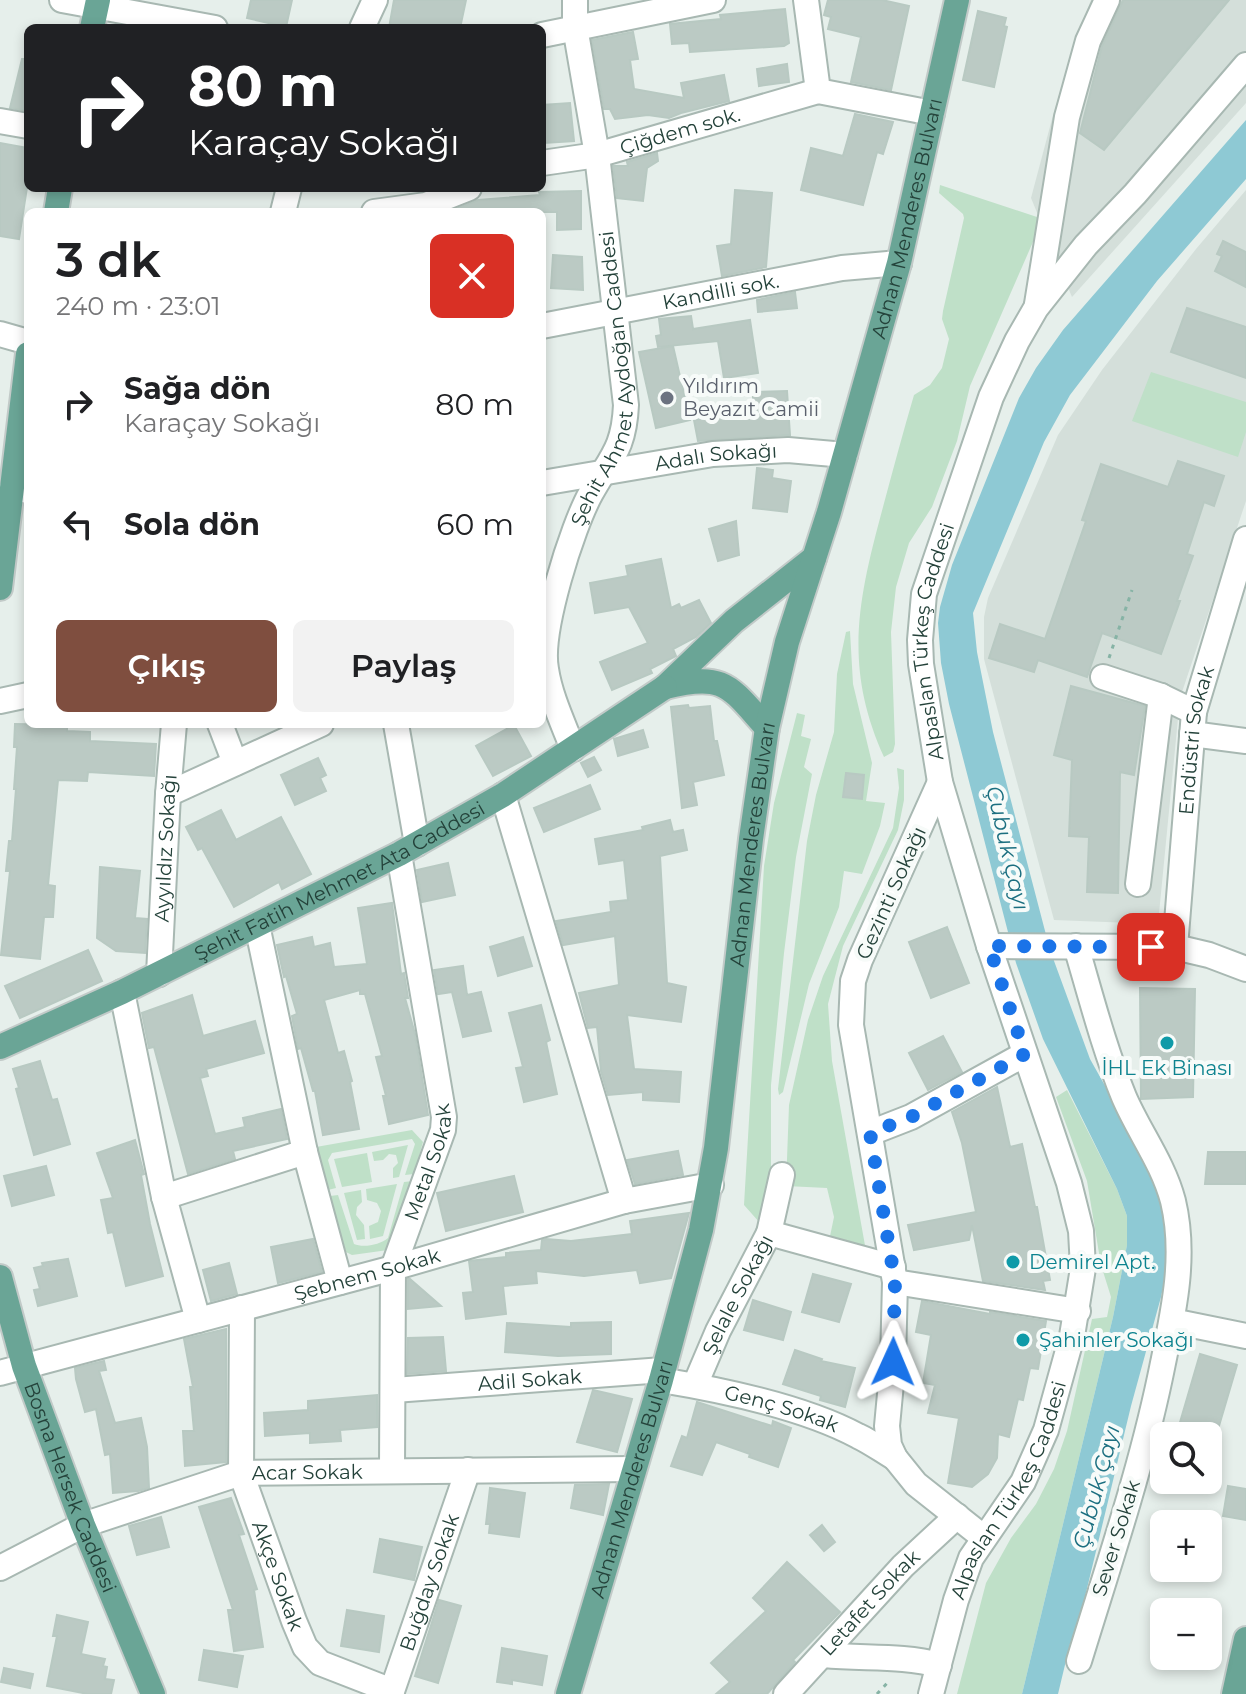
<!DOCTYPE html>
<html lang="tr">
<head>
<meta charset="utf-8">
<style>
  :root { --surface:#fff; --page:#f2f2f2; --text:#202124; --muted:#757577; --accent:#7f4e3f }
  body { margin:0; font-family:Montserrat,sans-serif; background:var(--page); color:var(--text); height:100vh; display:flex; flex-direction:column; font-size:30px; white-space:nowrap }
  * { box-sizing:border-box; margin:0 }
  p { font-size:26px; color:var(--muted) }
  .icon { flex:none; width:44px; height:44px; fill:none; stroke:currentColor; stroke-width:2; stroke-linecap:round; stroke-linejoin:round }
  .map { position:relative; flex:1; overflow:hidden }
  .details { position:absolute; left:24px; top:208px; width:522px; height:520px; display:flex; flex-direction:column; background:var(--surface); border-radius:12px; box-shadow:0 4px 12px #0003 }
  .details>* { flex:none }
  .guide { position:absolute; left:24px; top:24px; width:522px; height:168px; border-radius:12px; box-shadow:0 4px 12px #0003; background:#202124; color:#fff; overflow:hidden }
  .controls { position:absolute; left:1150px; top:1422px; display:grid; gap:16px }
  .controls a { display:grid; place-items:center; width:72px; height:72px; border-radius:12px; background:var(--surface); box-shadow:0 4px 12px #0003; font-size:40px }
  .pin { position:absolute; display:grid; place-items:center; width:68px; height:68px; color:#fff; margin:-34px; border-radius:16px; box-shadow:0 4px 12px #0006 }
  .me { position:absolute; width:88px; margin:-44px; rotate:1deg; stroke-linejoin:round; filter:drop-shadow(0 0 6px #0008) }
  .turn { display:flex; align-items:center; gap:28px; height:168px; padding:0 32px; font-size:36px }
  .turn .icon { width:104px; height:104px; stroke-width:2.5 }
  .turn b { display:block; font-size:56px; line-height:68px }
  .round { display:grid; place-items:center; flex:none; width:84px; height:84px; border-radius:12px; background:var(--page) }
  .summary { display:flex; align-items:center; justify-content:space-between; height:136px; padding:0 32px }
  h1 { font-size:48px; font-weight:600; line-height:60px }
  .primary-button { display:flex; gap:16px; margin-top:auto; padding:16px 32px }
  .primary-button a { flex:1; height:92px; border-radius:12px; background:var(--accent); color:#fff; font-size:32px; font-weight:600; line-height:92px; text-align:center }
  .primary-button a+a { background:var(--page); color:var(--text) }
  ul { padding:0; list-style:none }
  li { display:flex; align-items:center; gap:24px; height:120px; padding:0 32px }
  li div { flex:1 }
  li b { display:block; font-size:30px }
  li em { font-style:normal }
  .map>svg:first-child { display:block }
  .built { fill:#d4dfda }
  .green { fill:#bfe0c8 }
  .water { fill:#8ec9d4 }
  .building { fill:#bbcac4; stroke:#b8c9c2; stroke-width:2 }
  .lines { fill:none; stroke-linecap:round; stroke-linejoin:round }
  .minor-casing { stroke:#a8b8b2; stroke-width:28 }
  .major-casing { stroke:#c2cac8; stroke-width:28 }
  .path { stroke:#86b3a5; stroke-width:3; stroke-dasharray:4 6; stroke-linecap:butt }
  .minor { stroke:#fff; stroke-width:24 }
  .major { stroke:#6aa596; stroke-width:24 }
  .route { stroke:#1a73e8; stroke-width:14; stroke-dasharray:0 25.2 }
  .worship-dot { fill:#6b7280; stroke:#f7fbf9; stroke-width:3 }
  .culture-dot { fill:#0f9aa8; stroke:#f7fbf9; stroke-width:3 }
  .labels { text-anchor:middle; stroke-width:8; stroke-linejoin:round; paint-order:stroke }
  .street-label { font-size:20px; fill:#24423a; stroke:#f7fbf9 }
  .worship-label { font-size:20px; fill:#5b616d; stroke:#f7fbf9; text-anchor:start }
  .culture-label { font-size:20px; fill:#0d838f; stroke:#f7fbf9; text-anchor:start }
  .water-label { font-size:22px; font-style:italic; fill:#1c6f80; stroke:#f7fbf9 }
</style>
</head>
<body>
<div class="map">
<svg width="1246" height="1694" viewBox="0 0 1246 1694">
  <rect width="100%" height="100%" fill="#e6efeb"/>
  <g class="built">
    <path d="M1091,0H1246V103L1072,297L1031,198L1052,119L1077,36Z"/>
    <path d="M1246,190V501L1180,698L1158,924L1054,920L984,659V617L988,598L1058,435L1102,370L1196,249Z"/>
  </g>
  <g class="green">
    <path d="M940,185L1043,219L970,386L957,441L932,507L909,543L896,587L891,632L895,744L893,752L884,757C843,666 858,600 883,507C893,470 903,432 914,395L930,385L942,368L949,339L942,319L943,311L964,218L963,214L939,193Z"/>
    <path d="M1151,372L1246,402V432L1238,457L1132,421Z"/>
    <path d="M850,631L853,684L872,763L866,801L885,803L880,826L862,874L844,871L839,907L809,984L783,1092L779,1095L778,1089L807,841L816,795L834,732L837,674L846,632Z"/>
    <path d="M797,713L805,715L801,736L811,739L804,767L812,774L796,857L784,953L771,1085V1174L760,1223L744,1205L764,866L774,803Z"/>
    <path d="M897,768L904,770V800L898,830L843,946L828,1004L832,1061L866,1251L829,1241L834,1217L827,1188L786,1186L789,1105L808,1020L823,976L893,828L899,788Z"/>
    <path d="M1067,1090L1117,1189L1127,1216V1245L1113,1317L1022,1694H957L986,1583L1011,1538L1036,1504L1054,1469L1067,1431L1092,1319L1107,1317L1111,1297L1101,1265L1087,1181L1056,1097Z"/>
    <path d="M412,1130L423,1142L414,1174L405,1175L415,1144L412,1139L332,1153L328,1160L336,1188L328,1190L316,1147Z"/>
    <path d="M408,1145L399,1177L393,1178V1168L398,1163L396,1155L389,1154L383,1160L374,1161L372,1152Z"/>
    <path d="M367,1153L372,1182L342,1187L334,1159Z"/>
    <path d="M413,1181L388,1250L352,1255L346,1252L330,1196L338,1195L354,1244C363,1248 380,1245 388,1238L404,1182Z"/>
    <path d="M397,1184L383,1236L370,1239L369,1226L378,1222L381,1211L377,1203L367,1200L366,1189Z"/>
    <path d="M361,1190L362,1202L357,1207L356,1215L364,1225L365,1239L357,1240L344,1193Z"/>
  </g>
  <path class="water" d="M1246,120V179L1157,281L1070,395L1044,442L973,613L977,652L993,732L1050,950L1090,1059L1131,1132L1156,1182L1168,1237V1264L1161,1297L1131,1406L1077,1630L1070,1644L1058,1694H1022L1113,1317L1127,1245V1216L1117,1189L1043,1039L1016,963L949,704L941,663L938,623L940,607L952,565L1019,398L1036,368L1063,330Z"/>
  <g class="building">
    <path d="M251,0H292L286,27L247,18Z"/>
    <path d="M394,0H466L460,28L441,25L440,28H389Z"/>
    <path d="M828,0H882L909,6L891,90L851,82L861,37L828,29L831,17L824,15Z"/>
    <path d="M1123,0H1229L1104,150L1080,133L1102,46Z"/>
    <path d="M785,9L789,43L784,46L690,52L689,43L672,44L670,24L721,19L720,15Z"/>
    <path d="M978,11L1006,18L1004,26L1007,27L994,87L963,80Z"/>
    <path d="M633,32L638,59L630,60L634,89L684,98L681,83L724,75L729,101L681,113L669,118L648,115L615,119L610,109H604L592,40Z"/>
    <path d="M22,59H28V111L10,108Z"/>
    <path d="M787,64L789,82L759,86L757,69Z"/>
    <path d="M570,103L574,141L544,143L542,105Z"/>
    <path d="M855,114L893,122L883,154L877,152L863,205L801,190L811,148L843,156Z"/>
    <path d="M0,143L28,148V181L19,239L0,236Z"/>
    <path d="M657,153L658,161L647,168L643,201L617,198L613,166H628L627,162Z"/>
    <path d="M735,190L772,193L766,267L722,276L717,246L731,244Z"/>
    <path d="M581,191V229L557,230V212H459L458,208L478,200L540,195L539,192Z"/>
    <path d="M1223,241L1246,252V287L1215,271L1222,256L1217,254Z"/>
    <path d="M553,255L582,257L583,290L551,288Z"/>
    <path d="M795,292L797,308L758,312L757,300Z"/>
    <path d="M1187,308L1246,327V378L1171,352Z"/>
    <path d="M691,316L693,329L750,320L758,373L724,378L718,341L658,347L656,336L661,335L659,319Z"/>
    <path d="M673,346L690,420L656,428L639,352Z"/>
    <path d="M787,391L790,435L698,441L694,420L753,410V392Z"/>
    <path d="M1178,461L1224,476L1214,506L1204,502L1187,554L1193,556L1177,601H1180L1161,654L1102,633L1087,677L1038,660L1034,672L989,658L1000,624L1045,639L1086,521L1082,520L1101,464L1168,487Z"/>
    <path d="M757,468L773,470L772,478L791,481L787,512L753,508Z"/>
    <path d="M736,521L739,555L718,561L709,529Z"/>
    <path d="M661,559L671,608L679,604L681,608L699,600L711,623L696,637L673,649L676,656L650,669L652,673L612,690L600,662L648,643L629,607L595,613L590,583L628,576L626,566Z"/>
    <path d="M1071,686L1145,706L1134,775L1120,772L1118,893L1087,892L1089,837L1069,836L1072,760L1054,755Z"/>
    <path d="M688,705L689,708L710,706L714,741H717L724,775L693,782L697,805L682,808L671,707Z"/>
    <path d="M15,724L67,725V731L90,732V741L156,744L154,776L88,772L87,781L58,780L48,885L55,886L53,917H44L40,959L1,955L10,871H6L9,841H12L16,789H14L17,747H14Z"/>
    <path d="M514,725L531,756L493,776L476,746Z"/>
    <path d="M643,730L648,747L618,756L614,739Z"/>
    <path d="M594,757L601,770L588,777L581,763Z"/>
    <path d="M318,758L326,775L320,778L326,791L295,805L281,775Z"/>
    <path d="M846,773L864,775L862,799L843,797Z"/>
    <path d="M590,785L600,809L544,832L534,808Z"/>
    <path d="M221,810L236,840L281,817L311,874L282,889L279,882L234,907L202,848L198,850L186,827Z"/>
    <path d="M670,820L673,832L683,830L687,850L660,856L667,983L686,987L681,1022L627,1015L634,1069L681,1072L679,1102L643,1100V1092L608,1095L601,1071L597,1027L588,1028L579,993L619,985L615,936L563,945L556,921L611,912L610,902L628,900L624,860L599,864L595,839L643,830L642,827Z"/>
    <path d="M448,863L455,895L422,902L417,870Z"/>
    <path d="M100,867L140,871L135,918L147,919L145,953L116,951L97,938Z"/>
    <path d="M392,903L401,974L404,973L408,998H405L415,1034L428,1115L389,1124L383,1096H386L376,1057L382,1056L365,994H360V990L324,1000L338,1053L344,1051L352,1081L350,1082L359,1129L323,1135L315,1091H313L301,1048L298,1049L292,1016L297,1014L286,976L284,977L277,945L312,937L314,947L330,943L334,967L367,964L358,908Z"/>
    <path d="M947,927L969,983L931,998L909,942Z"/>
    <path d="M523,937L532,966L498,976L490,947Z"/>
    <path d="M88,950L102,981L20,1018L5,986Z"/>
    <path d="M463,966L467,995L481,992L491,1031L463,1037L452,992L438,994L434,970Z"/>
    <path d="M1140,988L1195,989L1193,1097L1141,1099Z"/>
    <path d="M192,995L203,1036L255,1021L264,1053L206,1069L208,1076L200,1078L215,1134L245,1127L243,1118L281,1109L287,1139L233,1151L235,1159L188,1174L154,1047L149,1048L142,1013Z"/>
    <path d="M541,1005L550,1040L546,1042L557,1094L524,1102L516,1068L523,1067L509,1013Z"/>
    <path d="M943,1036L962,1072L928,1090L909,1053Z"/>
    <path d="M40,1061L52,1100L57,1099L70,1144L34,1155L16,1089L19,1088L13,1069Z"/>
    <path d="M997,1087L1010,1147L1022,1144L1035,1207H1037L1050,1280L1043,1281L1045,1290L983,1281L972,1225L969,1240L914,1250L908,1225L976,1212L962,1143L952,1112Z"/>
    <path d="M135,1140L144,1174L141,1175L150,1224L163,1276L126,1286L113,1232L108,1233L101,1200L113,1198L97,1153Z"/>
    <path d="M678,1151L683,1175L635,1184L627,1160Z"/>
    <path d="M1208,1152H1246V1184H1205Z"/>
    <path d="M46,1166L54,1195L12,1206L4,1176Z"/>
    <path d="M514,1176L523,1212L446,1231L437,1193Z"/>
    <path d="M689,1213L671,1278L640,1283L637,1270L584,1276L536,1271L537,1283L503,1286L506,1314L466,1319L463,1293L473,1292L469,1261L506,1257V1253L541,1250L542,1240L546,1239L571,1241L632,1234L630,1221Z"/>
    <path d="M313,1239L322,1272L278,1283L271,1247Z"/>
    <path d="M68,1259L77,1296L38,1306L34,1290L40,1289L34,1268L43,1266L42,1263Z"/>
    <path d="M229,1263L237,1294L211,1301L203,1270Z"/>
    <path d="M813,1274L851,1284L839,1322L802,1312Z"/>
    <path d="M408,1279H410L441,1306L408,1309Z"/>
    <path d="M753,1300L791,1312L783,1340L744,1330Z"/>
    <path d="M922,1301L990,1314V1312L1046,1321L1038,1369L1030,1368L1023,1400L1018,1399L1009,1437L998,1434L997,1458L988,1474L972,1487L948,1483L959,1418L928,1413L935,1385L923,1383L931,1335L916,1332Z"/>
    <path d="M611,1322V1354L558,1356L505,1352L507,1323L571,1327V1323Z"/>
    <path d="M226,1329V1462L185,1466L183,1431H194L190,1387H193L184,1339Z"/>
    <path d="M443,1337L446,1371L407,1374L408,1338Z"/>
    <path d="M795,1350L822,1359L821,1361L855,1368L845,1407L820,1400L821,1396L783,1384Z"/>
    <path d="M1200,1354L1237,1365L1216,1436H1176Z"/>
    <path d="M104,1361L106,1370L99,1371L115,1423L141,1418L147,1447L149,1488L138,1491L113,1493L110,1454L105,1455L96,1409L85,1412L76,1379L75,1368Z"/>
    <path d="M593,1390L632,1399L617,1452L577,1442Z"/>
    <path d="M377,1395V1427L340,1430L341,1441L310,1443V1433L265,1436L264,1413L308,1410V1401Z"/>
    <path d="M697,1402L772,1426L773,1421L791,1428L778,1467L749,1457L750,1454L716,1442L702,1475L671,1466L682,1436L687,1438Z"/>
    <path d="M609,1484L603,1515L571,1508L575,1485Z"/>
    <path d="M1228,1486L1246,1489V1520L1223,1516Z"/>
    <path d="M490,1488L525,1493L519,1537L489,1533L490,1524H486Z"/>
    <path d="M231,1498L244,1534L239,1535L257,1589L254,1590L263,1647L234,1651L228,1610H233L199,1507Z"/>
    <path d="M161,1517L169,1547L137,1555L129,1526Z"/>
    <path d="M822,1525L835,1542L824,1551L810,1535Z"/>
    <path d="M380,1539L422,1547L414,1580L374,1572Z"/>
    <path d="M787,1562L840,1612L793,1660L795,1662L767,1694H716L730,1682L711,1663L766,1611L753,1598Z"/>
    <path d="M439,1600L461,1606L438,1683L415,1676Z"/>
    <path d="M347,1610L384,1616L379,1652L341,1646Z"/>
    <path d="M57,1615L88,1622L81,1654L105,1659L103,1666L107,1667L105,1679L114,1680L111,1694H88L47,1686L57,1636H53Z"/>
    <path d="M502,1648L547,1656L542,1685L512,1680V1684L497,1682Z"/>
    <path d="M204,1650L243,1656L237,1687L199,1680Z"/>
    <path d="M4,1668L33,1674L30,1688L1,1682Z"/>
  </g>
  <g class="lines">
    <defs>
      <g id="minor">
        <path d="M62,0L215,28"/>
        <path d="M806,0L818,91L932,113"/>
        <path d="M362,28L375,0"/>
        <path d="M542,35L713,0"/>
        <path d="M0,121L28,126"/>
        <path id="s1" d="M542,163L597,155L818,91"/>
        <path d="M283,212L289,188"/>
        <path d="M374,212L426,205L469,188"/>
        <path d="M1037,304L1067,117L1088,41L1107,0"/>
        <path id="s2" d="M542,326L842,268L899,263"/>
        <path d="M0,334L28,342"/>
        <path id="s3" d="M542,483L713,454L788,450L845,455"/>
        <path d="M12,488L28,491"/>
        <path d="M1103,677L1161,696L1194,712"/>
        <path d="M0,701L28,695"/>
        <path d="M220,724L235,763"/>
        <path d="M396,724L417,844"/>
        <path d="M1192,734L1246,741"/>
        <path id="s4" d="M573,749C563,723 550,696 546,669C539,632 572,527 591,493C611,457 624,449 626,405L597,155L575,27V0"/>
        <path d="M940,782L860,960L853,981L851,1025L895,1282L893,1362L887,1426L889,1445L895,1458L916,1484L983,1537"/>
        <path d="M168,794L321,724"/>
        <path d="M503,795L624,1201"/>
        <path d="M1138,884L1161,696"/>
        <path d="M257,925L305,1152L340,1282"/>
        <path d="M989,946L1175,947L1209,955L1246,969"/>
        <path d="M1076,946C1091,997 1104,1048 1124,1097C1139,1132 1163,1163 1173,1201C1186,1255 1174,1310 1163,1363C1143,1464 1109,1563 1079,1661"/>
        <path id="s5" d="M1175,947L1194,712L1246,539"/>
        <path id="s6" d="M159,974L168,794L174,724"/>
        <path d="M122,992L164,1197L198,1320"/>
        <path d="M870,1133L911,1117L1025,1054"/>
        <path d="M164,1197L305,1152"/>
        <path d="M769,1233L782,1175"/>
        <path d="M895,1282L1078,1311"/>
        <path id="s7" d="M242,1308L241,1473L294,1621L305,1647L320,1663L392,1691"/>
        <path d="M1172,1321L1246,1336"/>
        <path id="s8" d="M0,1373L393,1268L624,1201L711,1185"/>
        <path id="s9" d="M661,1380C722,1390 804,1407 858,1436C871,1442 883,1451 895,1458"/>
        <path id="s10" d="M695,1385L718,1331L769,1233L893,1267"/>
        <path id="s11" d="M394,1390L663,1370"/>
        <path id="s12" d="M392,1470L393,1268L443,1130L444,1117L399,854"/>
        <path id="s13" d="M0,1568L83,1525L241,1473L633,1469"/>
        <path d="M824,1655C863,1659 902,1655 939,1665"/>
        <path id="s14" d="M391,1694L468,1470"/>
        <path id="s15" d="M786,1694L903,1566L957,1516"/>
        <path id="s16" d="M931,1694L956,1600L971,1558L1023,1482L1046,1430L1072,1336L1083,1268L1081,1231L1069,1183L989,946L940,782L921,664L920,640L924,594L991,397L1017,341L1036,308L1086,245L1135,194L1246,65"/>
      </g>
      <g id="major">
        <path d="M92,28L98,0"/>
        <path d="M56,212L60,188"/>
        <path d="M0,588L28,354"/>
        <path d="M767,728C729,686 725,672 665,687L734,621L814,558"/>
        <path id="s17" d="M0,1047L122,992L399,854L503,795L665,687"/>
        <path id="s18" d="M0,1277L24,1366L83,1525L153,1694"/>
        <path id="s19" d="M568,1694L661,1380L701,1230L716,1148L751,839L767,728L787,642L829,512L899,263L957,0"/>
        <path d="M1234,1694L1246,1639"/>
      </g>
    </defs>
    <use href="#minor" class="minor-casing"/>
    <use href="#major" class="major-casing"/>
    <g class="path">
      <path d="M1109,658L1132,590"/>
      <path d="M877,1694L889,1681"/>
    </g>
    <use href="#minor" class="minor"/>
    <use href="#major" class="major"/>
  </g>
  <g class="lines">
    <path class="route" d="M893,1362L895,1282L870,1133L911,1117L1025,1054L989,946L1151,947"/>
  </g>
  <circle class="worship-dot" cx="667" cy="398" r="8"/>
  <g class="culture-dot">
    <circle cx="1167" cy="1043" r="8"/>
    <circle cx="1013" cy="1262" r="8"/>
    <circle cx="1023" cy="1340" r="8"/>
  </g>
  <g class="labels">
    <g class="street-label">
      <text dy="7" stroke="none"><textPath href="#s1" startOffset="142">Çiğdem sok.</textPath></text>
      <text dy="7" stroke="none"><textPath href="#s19" startOffset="1518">Adnan Menderes Bulvarı</textPath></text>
      <text dy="7" stroke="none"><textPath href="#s2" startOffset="182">Kandilli sok.</textPath></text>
      <text dy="7" stroke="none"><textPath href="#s4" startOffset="386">Şehit Ahmet Aydoğan Caddesi</textPath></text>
      <text dy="7" stroke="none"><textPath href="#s3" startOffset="176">Adalı Sokağı</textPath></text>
      <text dy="7" stroke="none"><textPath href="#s16" startOffset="1108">Alpaslan Türkeş Caddesi</textPath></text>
      <text dy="7" stroke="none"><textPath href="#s5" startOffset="208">Endüstri Sokak</textPath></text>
      <text dy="7" stroke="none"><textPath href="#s19" startOffset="872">Adnan Menderes Bulvarı</textPath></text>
      <text dy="7" stroke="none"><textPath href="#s6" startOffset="126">Ayyıldız Sokağı</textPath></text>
      <text dy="7" stroke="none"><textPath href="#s17" startOffset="378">Şehit Fatih Mehmet Ata Caddesi</textPath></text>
      <text transform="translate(891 893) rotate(-66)" y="7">Gezinti Sokağı</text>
      <text dy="7" stroke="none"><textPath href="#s12" startOffset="314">Metal Sokak</textPath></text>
      <text dy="7" stroke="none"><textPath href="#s8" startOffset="380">Şebnem Sokak</textPath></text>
      <text dy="7" stroke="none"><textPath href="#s10" startOffset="100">Şelale Sokağı</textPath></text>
      <text dy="7" stroke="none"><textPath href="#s11" startOffset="136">Adil Sokak</textPath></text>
      <text dy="7" stroke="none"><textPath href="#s9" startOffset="124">Genç Sokak</textPath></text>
      <text dy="7" stroke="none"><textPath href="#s13" startOffset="326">Acar Sokak</textPath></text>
      <text dy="7" stroke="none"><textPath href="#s19" startOffset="224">Adnan Menderes Bulvarı</textPath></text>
      <text dy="7" stroke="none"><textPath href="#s18" startOffset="222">Bosna Hersek Caddesi</textPath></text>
      <text dy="7" stroke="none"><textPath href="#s16" startOffset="220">Alpaslan Türkeş Caddesi</textPath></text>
      <text transform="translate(1116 1538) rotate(-73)" y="7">Sever Sokak</text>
      <text dy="7" stroke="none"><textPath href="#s7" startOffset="274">Akçe Sokak</textPath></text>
      <text dy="7" stroke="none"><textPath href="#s14" startOffset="118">Buğday Sokak</textPath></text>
      <text dy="7" stroke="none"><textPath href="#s15" startOffset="124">Letafet Sokak</textPath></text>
    </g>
    <g class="worship-label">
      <text x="683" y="393">Yıldırım<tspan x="683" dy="23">Beyazıt Camii</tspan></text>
    </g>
    <g class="culture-label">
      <text x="1167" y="1075" text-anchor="middle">İHL Ek Binası</text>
      <text x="1029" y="1269">Demirel Apt.</text>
      <text x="1039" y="1347">Şahinler Sokağı</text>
    </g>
    <g class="water-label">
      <text transform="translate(1008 848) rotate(77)" y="8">Çubuk Çayı</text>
      <text transform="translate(1096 1487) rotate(-75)" y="8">Çubuk Çayı</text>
    </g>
  </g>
</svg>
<div class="controls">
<a><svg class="icon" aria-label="search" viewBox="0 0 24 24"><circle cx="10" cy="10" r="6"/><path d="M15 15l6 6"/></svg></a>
<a>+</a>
<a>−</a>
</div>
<div class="pin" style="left:1151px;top:947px;background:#d93025"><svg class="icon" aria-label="arrive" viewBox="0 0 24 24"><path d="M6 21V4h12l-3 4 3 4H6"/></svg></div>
<svg class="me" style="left:893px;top:1362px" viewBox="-20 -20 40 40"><path d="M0-17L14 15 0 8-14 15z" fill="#1a73e8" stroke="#fff" stroke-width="4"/></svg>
<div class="guide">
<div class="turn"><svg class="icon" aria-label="right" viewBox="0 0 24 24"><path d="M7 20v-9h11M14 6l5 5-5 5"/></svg><div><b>80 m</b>Karaçay Sokağı</div></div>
</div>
<section class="details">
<div class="summary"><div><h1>3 dk</h1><p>240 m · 23:01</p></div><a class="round" style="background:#d93025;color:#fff"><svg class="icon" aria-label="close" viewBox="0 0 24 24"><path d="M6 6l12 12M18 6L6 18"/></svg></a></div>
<ul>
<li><svg class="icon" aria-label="right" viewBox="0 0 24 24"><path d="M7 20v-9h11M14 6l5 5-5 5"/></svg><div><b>Sağa dön</b><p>Karaçay Sokağı</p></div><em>80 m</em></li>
<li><svg class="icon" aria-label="left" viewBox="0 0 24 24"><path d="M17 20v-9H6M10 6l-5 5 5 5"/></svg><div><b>Sola dön</b></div><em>60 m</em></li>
</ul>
<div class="primary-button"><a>Çıkış</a><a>Paylaş</a></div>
</section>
</div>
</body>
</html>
